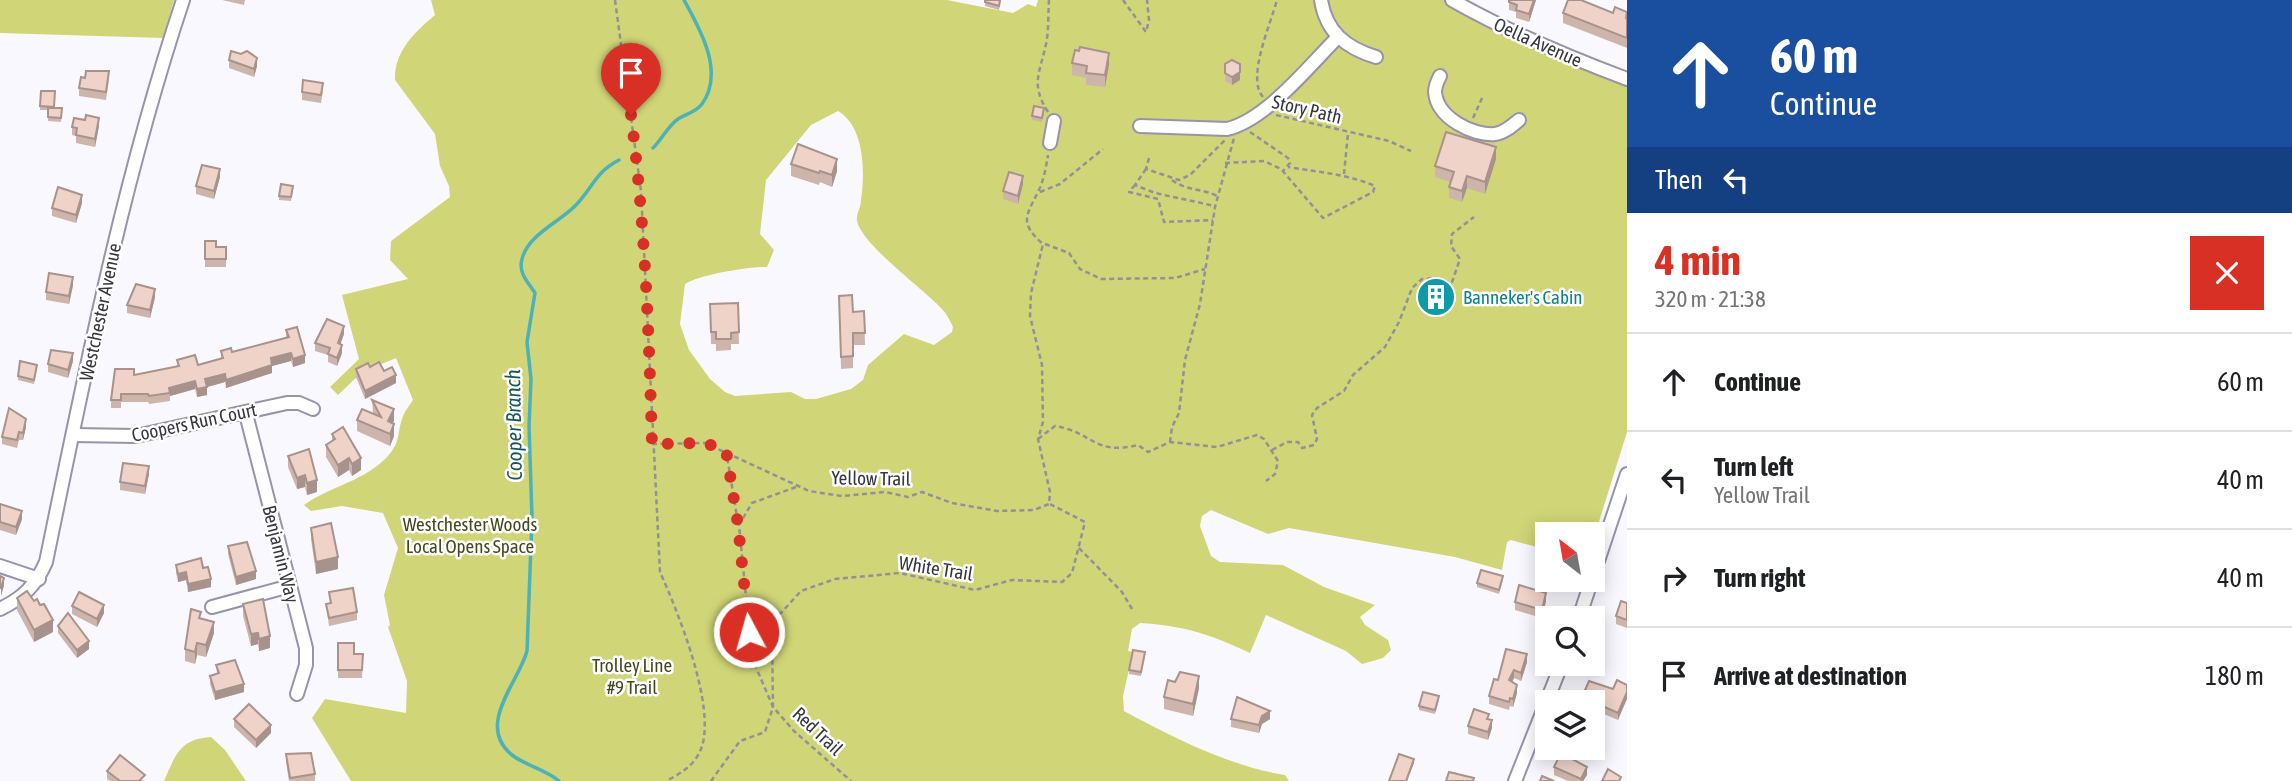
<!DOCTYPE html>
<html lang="en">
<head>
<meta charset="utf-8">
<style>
  :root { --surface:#fff; --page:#f6f6f6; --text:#202124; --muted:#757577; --line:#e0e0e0; --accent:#d93025 }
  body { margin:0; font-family:"Asap Condensed",sans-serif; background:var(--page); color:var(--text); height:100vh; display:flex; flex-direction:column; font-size:26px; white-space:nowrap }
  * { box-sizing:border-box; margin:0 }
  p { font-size:23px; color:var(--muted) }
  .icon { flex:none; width:38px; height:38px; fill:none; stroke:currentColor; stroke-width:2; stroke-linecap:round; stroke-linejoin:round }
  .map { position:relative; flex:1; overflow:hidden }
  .sheet { display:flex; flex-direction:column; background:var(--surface); width:665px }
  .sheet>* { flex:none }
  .banner { background:#1a4fa0; color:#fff; overflow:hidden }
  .needle { width:46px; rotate:329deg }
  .tools { position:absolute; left:1535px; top:522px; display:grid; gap:14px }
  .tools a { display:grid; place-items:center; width:70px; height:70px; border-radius:0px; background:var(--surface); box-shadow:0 4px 18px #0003; font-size:35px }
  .pin { position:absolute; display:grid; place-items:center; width:60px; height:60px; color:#fff; margin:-72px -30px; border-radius:50% 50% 50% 0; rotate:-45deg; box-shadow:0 0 7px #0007 }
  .pin .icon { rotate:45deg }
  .me { position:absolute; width:77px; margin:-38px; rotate:354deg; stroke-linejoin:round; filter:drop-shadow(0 0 5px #0008) }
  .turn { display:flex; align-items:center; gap:24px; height:147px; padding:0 28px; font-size:32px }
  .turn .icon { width:91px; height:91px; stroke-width:2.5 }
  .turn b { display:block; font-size:49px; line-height:60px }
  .then { display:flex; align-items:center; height:66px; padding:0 28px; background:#0003; gap:14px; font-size:26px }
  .round { display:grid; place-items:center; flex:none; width:74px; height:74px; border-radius:0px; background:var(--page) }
  .overview { display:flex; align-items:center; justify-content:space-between; height:119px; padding:0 28px }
  h1 { font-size:42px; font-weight:700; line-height:52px; color:var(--accent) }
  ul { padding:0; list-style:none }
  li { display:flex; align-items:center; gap:21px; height:98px; padding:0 28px; border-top:2px solid var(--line) }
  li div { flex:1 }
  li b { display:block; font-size:26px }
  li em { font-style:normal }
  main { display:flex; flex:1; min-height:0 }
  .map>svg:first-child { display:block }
  .green { fill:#d0d577; fill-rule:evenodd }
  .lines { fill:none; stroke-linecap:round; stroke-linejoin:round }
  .stream { stroke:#4cb2b8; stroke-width:3.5 }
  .minor-casing { stroke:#9693ab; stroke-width:16 }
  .path { stroke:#929099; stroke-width:2.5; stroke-dasharray:5 3.5; stroke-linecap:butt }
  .minor { stroke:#fff; stroke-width:12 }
  .wall { fill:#ceb5ac }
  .shaded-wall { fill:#a7938c }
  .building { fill:#efd2c8; stroke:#a7938c; stroke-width:2 }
  .route { stroke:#d93025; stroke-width:12; stroke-dasharray:0 21.6 }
  .labels { text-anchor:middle; stroke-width:5; stroke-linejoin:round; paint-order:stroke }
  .street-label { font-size:19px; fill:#383640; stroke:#fff }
  .culture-label { font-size:19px; fill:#0d838f; stroke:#fff; text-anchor:start }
  .park-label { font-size:19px; fill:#46481f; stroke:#fff }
  .water-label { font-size:21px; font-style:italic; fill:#195658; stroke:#fff }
</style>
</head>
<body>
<main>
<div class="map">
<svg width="1627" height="781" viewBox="0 0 1627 781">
  <rect width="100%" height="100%" fill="#f9f8fe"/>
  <g class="green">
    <path d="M0,0H174L163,38L0,33Z"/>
    <path d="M431,0H947L1013,13L1028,4L1036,7L1038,0H1447L1546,55L1627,86V432L1593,541L1592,534H1547V550L1511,540L1507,542L1502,570L1455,557L1289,528L1268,534L1211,510L1202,516L1200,526L1211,556L1220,562L1283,565L1324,587L1375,605L1360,617L1365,625L1388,640L1391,650L1383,658L1362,664L1346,651L1266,615L1250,653C1210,634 1185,626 1140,623L1132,629L1128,651L1133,652L1123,696L1124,711C1174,738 1229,766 1285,775L1289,781H351L312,718L325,699L406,713L407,681L388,627L390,625L384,595L398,548L383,513L342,506L311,511L304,505C331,485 376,479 395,446C399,438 399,427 402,419C404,412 409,406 413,400L396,358L362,372L338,395L330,387L359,359L342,295L408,279L390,260L391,241L450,197L449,186L440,166L435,134L395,80C394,51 415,32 435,15ZM838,111C865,127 865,173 861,200C861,207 856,214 857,221C862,245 925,290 942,309C947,314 950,321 953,327L952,332L934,345L904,334L868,365L863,380L851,389L816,399H805L791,392L735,396L725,392L710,379L689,350L680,324L685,284C698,275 750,266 767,267L774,250L760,234L766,180L811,125Z"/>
    <path d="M211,737L225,750L246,781H164C176,754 180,739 211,737Z"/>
  </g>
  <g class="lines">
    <g class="stream">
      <path d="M653,148C661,140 669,125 678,119C686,114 696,112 702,104C725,72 700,29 684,0"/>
      <path d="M559,781C545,769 526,766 512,755C475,725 519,682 527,651L532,518L529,426L531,379L527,342L535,293C528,282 518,273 522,259C528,235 558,223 575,206C593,188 594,173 619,160"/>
    </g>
    <defs>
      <g id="minor">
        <path d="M1321,0C1326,32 1346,48 1376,57"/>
        <path d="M1452,0C1508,32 1566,56 1627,79"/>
        <path d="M1440,76C1438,80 1435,88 1435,92C1437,118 1473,136 1495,134C1504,133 1512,126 1519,120"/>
        <path d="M1140,126L1227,129C1266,120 1309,66 1337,38"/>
        <path d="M1050,143L1054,121"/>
        <path d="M246,414L306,648V665L297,694"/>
        <path d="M73,435L136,436L287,403H299L313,409"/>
        <path d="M0,566L39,579"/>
        <path d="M1592,579L1627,474"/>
        <path d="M212,607L290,586"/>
        <path d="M0,609C23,598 36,585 46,562C85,373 122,183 183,0"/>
        <path d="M1579,618L1592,579"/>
        <path d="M1515,781L1562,663"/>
      </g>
    </defs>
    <use href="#minor" class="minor-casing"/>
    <g class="path">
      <path d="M615,0L641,191L660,572C678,612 717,708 701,749C695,765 680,774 666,781"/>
      <path d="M1123,0L1146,32L1149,20L1147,0"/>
      <path d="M1263,97C1246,78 1271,23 1277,0"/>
      <path d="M1048,112C1030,84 1040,73 1046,44C1049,30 1048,14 1049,0"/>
      <path d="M1276,115L1389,141L1411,151"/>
      <path d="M1473,118L1483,96"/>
      <path d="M1250,132L1288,158L1290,163L1283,171"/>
      <path d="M1149,158L1146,169L1179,180L1190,175L1225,140"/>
      <path d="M1225,163L1264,161L1281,169L1323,218L1373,192L1375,186C1347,174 1318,172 1288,167"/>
      <path d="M1146,169L1135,185L1155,193L1215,206"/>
      <path d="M1344,174L1348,133"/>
      <path d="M1172,180C1186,191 1202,188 1217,196"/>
      <path d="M1135,185L1129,192L1158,199L1164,222L1213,220"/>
      <path d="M1040,192L1060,184L1103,149"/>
      <path d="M1045,244L1069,253L1080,269L1101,279L1175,278L1205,269"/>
      <path d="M1441,295L1450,288L1460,259L1451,246L1452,234L1474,217"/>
      <path d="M1038,439L1055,426C1093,432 1094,456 1138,445L1148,452L1170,442L1217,447L1257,435L1264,439L1278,461L1275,474L1266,481"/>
      <path d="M1170,442L1172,427L1179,413L1185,360L1200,304L1215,207L1234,138"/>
      <path d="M652,444L705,443L809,491L842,496L885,492L908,497L922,492L952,503L997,511L1034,510L1049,504L1050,492L1038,439L1043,422L1042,365L1030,316L1031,293L1043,244C1019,223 1026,216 1038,192C1044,180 1046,167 1048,155"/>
      <path d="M726,450L738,523"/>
      <path d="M1272,450L1287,442H1298L1302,448L1314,445L1317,439L1312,415L1317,408L1344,391L1353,375L1385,347L1399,322L1412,288L1422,279L1436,278L1452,283"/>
      <path d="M796,487L752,503L739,525L752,658L773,707L794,731L851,781"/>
      <path d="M1079,548L1122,592L1132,609"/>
      <path d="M711,781L740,741L765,732L773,707L772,633L780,614L801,591L835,579L900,573L975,590L1012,580L1062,582L1072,573L1085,522L1050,504"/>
    </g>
    <use href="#minor" class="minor"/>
  </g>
  <g class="wall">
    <path d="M222,0H245L244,5Z"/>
    <path d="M985,0H1001L999,10L985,6Z"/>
    <path d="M1536,0L1529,22L1516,18V12L1509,10V2Z"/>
    <path d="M1627,12V48L1563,23V13Z"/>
    <path d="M229,60L257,66L254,77L229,68Z"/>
    <path d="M1072,63L1109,65L1105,87L1086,85V78L1072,75Z"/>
    <path d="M1225,64L1240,80L1232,85L1225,81Z"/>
    <path d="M109,79L106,100L79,96V88Z"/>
    <path d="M41,91H55L54,108H62L61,122L48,121V110H40Z"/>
    <path d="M323,91L321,103L302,100V92Z"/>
    <path d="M1044,112L1042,122L1032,120V116Z"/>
    <path d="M99,126L95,147L76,143V136L72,135V127Z"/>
    <path d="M1496,159L1485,194L1467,188L1462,202L1449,198V187L1450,182L1435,177V166Z"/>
    <path d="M791,164L837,171L832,187L820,182L819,185L791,176Z"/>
    <path d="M220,177L214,199L196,194V186Z"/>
    <path d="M1023,184L1018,204L1003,199V191Z"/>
    <path d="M293,190L291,201L279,200V196Z"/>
    <path d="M82,203L76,223L52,216V208Z"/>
    <path d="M205,241L216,247H226V267H205Z"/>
    <path d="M73,285L69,304L46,300V292Z"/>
    <path d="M839,296L853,312L864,311L865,345H853V368L841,369Z"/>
    <path d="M155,297L150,318L127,313V305Z"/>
    <path d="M738,303L739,344H731V350L716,351V344H711L710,304Z"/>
    <path d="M286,330L305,363L293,367L291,361L272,366V373L226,388L225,382L207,387V395L197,397L195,389L170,396V401L149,404L148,402H121V408H111V400L134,375L177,367V360L198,365L221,359V351L232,352L286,338Z"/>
    <path d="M344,334L340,344L342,353L337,366L328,362V355L315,351V343Z"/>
    <path d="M73,361L68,378L48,372V364Z"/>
    <path d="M370,367L384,371L396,383L365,399L356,377V369Z"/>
    <path d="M37,368L34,384L18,380V376Z"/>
    <path d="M372,400L394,421L393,423L394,436L390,446L357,431V420L373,413Z"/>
    <path d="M26,427L23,440H19L17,448L2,444V437Z"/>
    <path d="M332,434L361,470L352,476L349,470L338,477L326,457V445L332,441Z"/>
    <path d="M288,456L317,492L307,495L305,487L297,489L288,467Z"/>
    <path d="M149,474L145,494L120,490V482Z"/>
    <path d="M0,504L22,519L16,535L0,530Z"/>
    <path d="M311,528L338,569L316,574L311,539Z"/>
    <path d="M228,546L256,579L236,585L228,554Z"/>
    <path d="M176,565L203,568L211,587L188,592L186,580L178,582L176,573Z"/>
    <path d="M1503,580L1499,594L1477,587V583Z"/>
    <path d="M329,592L357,612V620L329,626L326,604L330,603Z"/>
    <path d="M17,598L34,601L53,632L34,642L17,610Z"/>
    <path d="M1546,601L1542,618L1515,610V602Z"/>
    <path d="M1627,603V628L1616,624V616Z"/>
    <path d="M243,604L270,648L259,651L258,644L251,646L243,616Z"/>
    <path d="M72,606L104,613L97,627L72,614Z"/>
    <path d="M201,618L214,633L206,657L197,655L195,664L185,661V649Z"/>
    <path d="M58,626L89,649L77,658L58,633Z"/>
    <path d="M338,643L354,654H363L362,678H338Z"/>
    <path d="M1145,656L1141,676L1129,674V670Z"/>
    <path d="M1527,662L1521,681L1514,678L1512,682L1517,693L1513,707L1510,706L1509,710L1489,704V696L1498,680Z"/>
    <path d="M216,665L244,692L215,700L210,684V676L217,674Z"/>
    <path d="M1627,685L1618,720L1592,709V702H1582V697Z"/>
    <path d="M1199,688L1193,716L1164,709V697Z"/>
    <path d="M1439,700L1435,714L1419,710V706Z"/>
    <path d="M234,719L271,733L256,748L234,727Z"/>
    <path d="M1231,719H1270L1262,724L1259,733L1231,727Z"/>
    <path d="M1468,726L1492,728L1488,740L1468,734Z"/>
    <path d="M286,754L315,774V781H289L286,762Z"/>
    <path d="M1554,767L1587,775L1583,781H1568L1554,775Z"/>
    <path d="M107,771L145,781H110L107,779Z"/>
  </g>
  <g class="shaded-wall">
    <path d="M1534,0H1536L1529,22V14Z"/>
    <path d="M1109,53V65L1105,87V75Z"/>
    <path d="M257,58V66L254,77V69Z"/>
    <path d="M1240,72V80L1232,85V77Z"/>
    <path d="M99,118V126L95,147V139Z"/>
    <path d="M1496,147V159L1485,194V182Z"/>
    <path d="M837,159V171L832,187V175Z"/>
    <path d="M220,169V177L214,199V191Z"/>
    <path d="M1023,176V184L1018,204V196Z"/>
    <path d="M1467,176V188L1462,202V191Z"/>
    <path d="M82,195V203L76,223V215Z"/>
    <path d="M73,277V285L69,304V296Z"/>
    <path d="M155,289V297L150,318V310Z"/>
    <path d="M344,326V334L338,351V343Z"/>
    <path d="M342,345V353L337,366V358Z"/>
    <path d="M73,353V361L68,378V370Z"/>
    <path d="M291,353V361L272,366V373L226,388V380L271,358Z"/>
    <path d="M305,355V363L293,367V359Z"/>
    <path d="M225,374V382L207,387V395L197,397V389L205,379Z"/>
    <path d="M396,375V383L365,399V391Z"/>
    <path d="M195,381V389L170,396L169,388Z"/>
    <path d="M394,409V421L388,433V421Z"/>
    <path d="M26,419V427L23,440V433Z"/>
    <path d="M394,424V436L390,446V434Z"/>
    <path d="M349,458V470L338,477V465Z"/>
    <path d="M361,458V470L352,476V464Z"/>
    <path d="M149,466V474L145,494V486Z"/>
    <path d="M305,475V487L297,489V478Z"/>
    <path d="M317,480V492L307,495V483Z"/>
    <path d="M22,511V519L16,535V527Z"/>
    <path d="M338,557V569L316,574V562Z"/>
    <path d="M256,571V579L236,585V577Z"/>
    <path d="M186,572V580L178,582V574Z"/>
    <path d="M4,578V586L1,596V588Z"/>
    <path d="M211,579V587L188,592V584Z"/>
    <path d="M1546,593V601L1542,618V610Z"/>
    <path d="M104,605V613L97,627V619Z"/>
    <path d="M53,620V632L34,642V630Z"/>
    <path d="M214,622V633L206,657V645Z"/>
    <path d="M258,633V644L251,646V634Z"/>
    <path d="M270,636V648L259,651V639Z"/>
    <path d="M89,641V649L77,658V650Z"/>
    <path d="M197,643V655L195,664V652Z"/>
    <path d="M1527,654V662L1521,681V673Z"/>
    <path d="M1514,670V678L1509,688V680Z"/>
    <path d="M1199,676V688L1193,716V704Z"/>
    <path d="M244,684V692L215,700V692Z"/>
    <path d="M1517,685V693L1513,707V699Z"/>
    <path d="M1627,692V699L1618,720V713Z"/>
    <path d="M1270,711V719L1262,724L1259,733V725L1262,716Z"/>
    <path d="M1492,720V728L1488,740V732Z"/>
    <path d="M271,725V733L256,748V740Z"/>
    <path d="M1414,759V763L1407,781H1406Z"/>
    <path d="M1587,767V775L1583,781H1581V779Z"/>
  </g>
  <g class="building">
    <path d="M985,0H1000L999,6L985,2Z"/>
    <path d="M1509,0H1534L1529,14L1516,10L1517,5L1509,2Z"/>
    <path d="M1568,0H1581L1613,13L1615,7L1627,12L1626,18H1627V38L1563,13Z"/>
    <path d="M1080,47L1109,53L1105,75L1086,73L1087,66L1072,63L1075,50L1079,51Z"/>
    <path d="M231,51L241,54L247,51L257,58L254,69L229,60Z"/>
    <path d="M1232,60L1240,64V72L1232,77L1225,73V64Z"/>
    <path d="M86,71H109L106,92L79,88L81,77L85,78Z"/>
    <path d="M303,80L323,83L321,95L302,92Z"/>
    <path d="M41,91H55L54,107L40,106Z"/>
    <path d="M1034,106L1044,108L1042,118L1032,116Z"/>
    <path d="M48,108H62L61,118L48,117Z"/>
    <path d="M86,115L99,118L95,139L76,135L77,128L72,127L74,118L85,120Z"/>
    <path d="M1446,132L1496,147L1485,182L1467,176L1462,191L1449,187L1454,172L1435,166Z"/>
    <path d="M798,144L837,159L832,175L820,171L819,173L791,164Z"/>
    <path d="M202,165L220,169L214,191L196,186Z"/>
    <path d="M1009,172L1023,176L1018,196L1003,191Z"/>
    <path d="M281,184L293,186L291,197L279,196Z"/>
    <path d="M58,187L82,195L76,215L52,208Z"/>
    <path d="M205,241H216V247H226V259H205Z"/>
    <path d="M49,273L73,277L69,296L46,292Z"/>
    <path d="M136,284L155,289L150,310L127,305Z"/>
    <path d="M852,295L853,312L864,311L865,333H853V356L841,357L839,296Z"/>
    <path d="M738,303L739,332L731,333V339H716V332H711L710,304Z"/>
    <path d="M327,319L344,326L338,343L342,345L337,358L328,354L330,348L315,343Z"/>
    <path d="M297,327L305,355L293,359L291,353L271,358L272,365L226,380L225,374L205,379L207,387L197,389L195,381L169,388L170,393L149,396L148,394H121V400H111L115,369H134V375L179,366L177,360L195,355L198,365L223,358L221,351L231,348L232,352L289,337L286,330Z"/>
    <path d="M51,350L73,353L68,370L48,364Z"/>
    <path d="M20,361L37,365L34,380L18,376Z"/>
    <path d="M379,362L384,371L392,367L396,375L365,391L356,369L368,363L370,367Z"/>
    <path d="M372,400L394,409L388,421L394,424L390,434L357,420L362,409L381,417Z"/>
    <path d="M9,408L26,419L23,433L19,432L17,440L2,437Z"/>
    <path d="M343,427L361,458L352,464L349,458L338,465L326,445L335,439L332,434Z"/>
    <path d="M309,449L317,480L307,483L305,475L297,478L288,456Z"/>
    <path d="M123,463L149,466L145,486L120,482Z"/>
    <path d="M0,504L22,511L16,527L0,522Z"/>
    <path d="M331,523L338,557L316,562L311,528Z"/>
    <path d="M247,542L256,571L236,577L228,546Z"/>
    <path d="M201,558L203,568L208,567L211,579L188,584L186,572L178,574L176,565Z"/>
    <path d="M1481,570L1503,576L1499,590L1477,583Z"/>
    <path d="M0,576L4,578L1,588H0Z"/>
    <path d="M1519,585L1546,593L1542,610L1515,602Z"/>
    <path d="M353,588L357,612L329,618L326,604L331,603L329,592Z"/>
    <path d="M27,591L34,601L37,599L40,605L44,604L53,620L34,630L17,598Z"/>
    <path d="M79,592L104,605L97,619L72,606Z"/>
    <path d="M263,599L270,636L259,639L258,633L251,634L243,604Z"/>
    <path d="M1621,601L1627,603V620L1616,616Z"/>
    <path d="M191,609L201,612L199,618L214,622L206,645L197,643L195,652L185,649Z"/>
    <path d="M68,613L89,641L77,650L58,626Z"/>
    <path d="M338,643H354V654H363L362,670H338Z"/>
    <path d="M1506,649L1527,654L1521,673L1514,670L1509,680L1517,685L1513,699L1510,698L1509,702L1489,696L1494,679L1498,680Z"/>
    <path d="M1133,650L1145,652L1141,672L1129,670Z"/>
    <path d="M235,660L244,684L215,692L210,676L219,673L216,665Z"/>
    <path d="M1180,672L1199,676L1193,704L1164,697L1168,680L1175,682Z"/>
    <path d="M1617,680L1627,685V692L1618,713L1582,697L1589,681L1613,689Z"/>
    <path d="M1423,692L1439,696L1435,710L1419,706Z"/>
    <path d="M1237,697L1270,711L1262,716L1259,725L1231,719Z"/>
    <path d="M249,704L271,725L256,740L234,719Z"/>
    <path d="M1474,709L1489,714L1487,719L1492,720L1488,732L1468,726Z"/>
    <path d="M311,753L315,774L290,778L286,754Z"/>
    <path d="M1561,753L1587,767L1581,779L1554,767Z"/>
    <path d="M1399,754L1414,759L1406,781H1389Z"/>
    <path d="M120,755L145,775L139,781H120L107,771Z"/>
    <path d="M1608,769L1621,777L1619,781H1602Z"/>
    <path d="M1449,772L1474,778L1473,781H1446Z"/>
    <path d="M1542,776L1554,781H1540Z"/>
  </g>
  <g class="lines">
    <path class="route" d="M631,115C645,224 649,334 652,444L705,443L726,450L738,525L749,632"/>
  </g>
  <defs>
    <symbol id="building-disc" viewBox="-11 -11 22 22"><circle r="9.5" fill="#0f9aa8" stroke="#fff"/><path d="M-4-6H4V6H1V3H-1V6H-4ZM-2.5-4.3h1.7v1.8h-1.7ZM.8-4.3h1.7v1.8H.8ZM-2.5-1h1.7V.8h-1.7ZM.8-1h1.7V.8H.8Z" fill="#fff"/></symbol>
  </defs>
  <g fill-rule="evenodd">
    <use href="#building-disc" x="1414" y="275" width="44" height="44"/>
  </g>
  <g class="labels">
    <g class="street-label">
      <text transform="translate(1538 42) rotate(24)" y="7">Oella Avenue</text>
      <text transform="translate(1307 109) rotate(13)" y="7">Story Path</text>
      <text transform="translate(100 312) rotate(-78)" y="7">Westchester Avenue</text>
      <text transform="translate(194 422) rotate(-12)" y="7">Coopers Run Court</text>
      <text transform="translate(871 478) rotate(1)" y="7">Yellow Trail</text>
      <text transform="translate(281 554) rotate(76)" y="7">Benjamin Way</text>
      <text transform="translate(936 568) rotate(9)" y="7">White Trail</text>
      <text transform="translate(818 731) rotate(43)" y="7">Red Trail</text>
    </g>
    <g class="culture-label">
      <text x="1463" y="304">Banneker's Cabin</text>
    </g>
    <g class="park-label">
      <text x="470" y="531">Westchester Woods<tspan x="470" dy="22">Local Opens Space</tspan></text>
      <text x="632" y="672">Trolley Line<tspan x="632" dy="22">#9 Trail</tspan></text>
    </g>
    <g class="water-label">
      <text transform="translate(514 425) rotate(-91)" y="7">Cooper Branch</text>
    </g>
  </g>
</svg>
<div class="tools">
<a><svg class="needle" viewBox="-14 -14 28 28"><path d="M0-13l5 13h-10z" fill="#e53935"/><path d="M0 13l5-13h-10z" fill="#757577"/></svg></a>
<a><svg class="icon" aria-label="search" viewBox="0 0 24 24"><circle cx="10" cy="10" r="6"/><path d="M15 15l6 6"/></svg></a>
<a><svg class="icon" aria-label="layers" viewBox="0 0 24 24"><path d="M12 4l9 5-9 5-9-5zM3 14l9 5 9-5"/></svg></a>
</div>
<div class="pin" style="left:631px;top:115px;background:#d93025"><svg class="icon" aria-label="arrive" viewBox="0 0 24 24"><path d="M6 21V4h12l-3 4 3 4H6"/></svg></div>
<svg class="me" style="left:749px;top:632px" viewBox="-20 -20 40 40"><circle r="17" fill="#d93025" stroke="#fff" stroke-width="3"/><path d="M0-11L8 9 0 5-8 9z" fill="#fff"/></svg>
</div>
<section class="sheet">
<div class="banner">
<div class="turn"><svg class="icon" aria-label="ahead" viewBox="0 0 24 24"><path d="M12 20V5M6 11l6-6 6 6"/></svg><div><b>60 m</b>Continue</div></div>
<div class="then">Then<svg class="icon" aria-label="left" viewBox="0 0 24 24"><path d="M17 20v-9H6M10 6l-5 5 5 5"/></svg></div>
</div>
<div class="overview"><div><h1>4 min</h1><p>320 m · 21:38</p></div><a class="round" style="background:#d93025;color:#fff"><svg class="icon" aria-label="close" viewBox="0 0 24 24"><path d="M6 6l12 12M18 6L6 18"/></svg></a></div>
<ul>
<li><svg class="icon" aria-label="ahead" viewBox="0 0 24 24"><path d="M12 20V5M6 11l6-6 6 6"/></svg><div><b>Continue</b></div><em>60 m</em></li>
<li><svg class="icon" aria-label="left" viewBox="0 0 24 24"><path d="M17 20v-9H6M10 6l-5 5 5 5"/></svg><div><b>Turn left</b><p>Yellow Trail</p></div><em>40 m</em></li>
<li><svg class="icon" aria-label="right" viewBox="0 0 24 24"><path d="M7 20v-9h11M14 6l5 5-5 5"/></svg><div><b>Turn right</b></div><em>40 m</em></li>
<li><svg class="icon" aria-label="arrive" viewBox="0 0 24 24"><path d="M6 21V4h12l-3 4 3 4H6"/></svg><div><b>Arrive at destination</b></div><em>180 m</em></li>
</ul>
</section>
</main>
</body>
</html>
